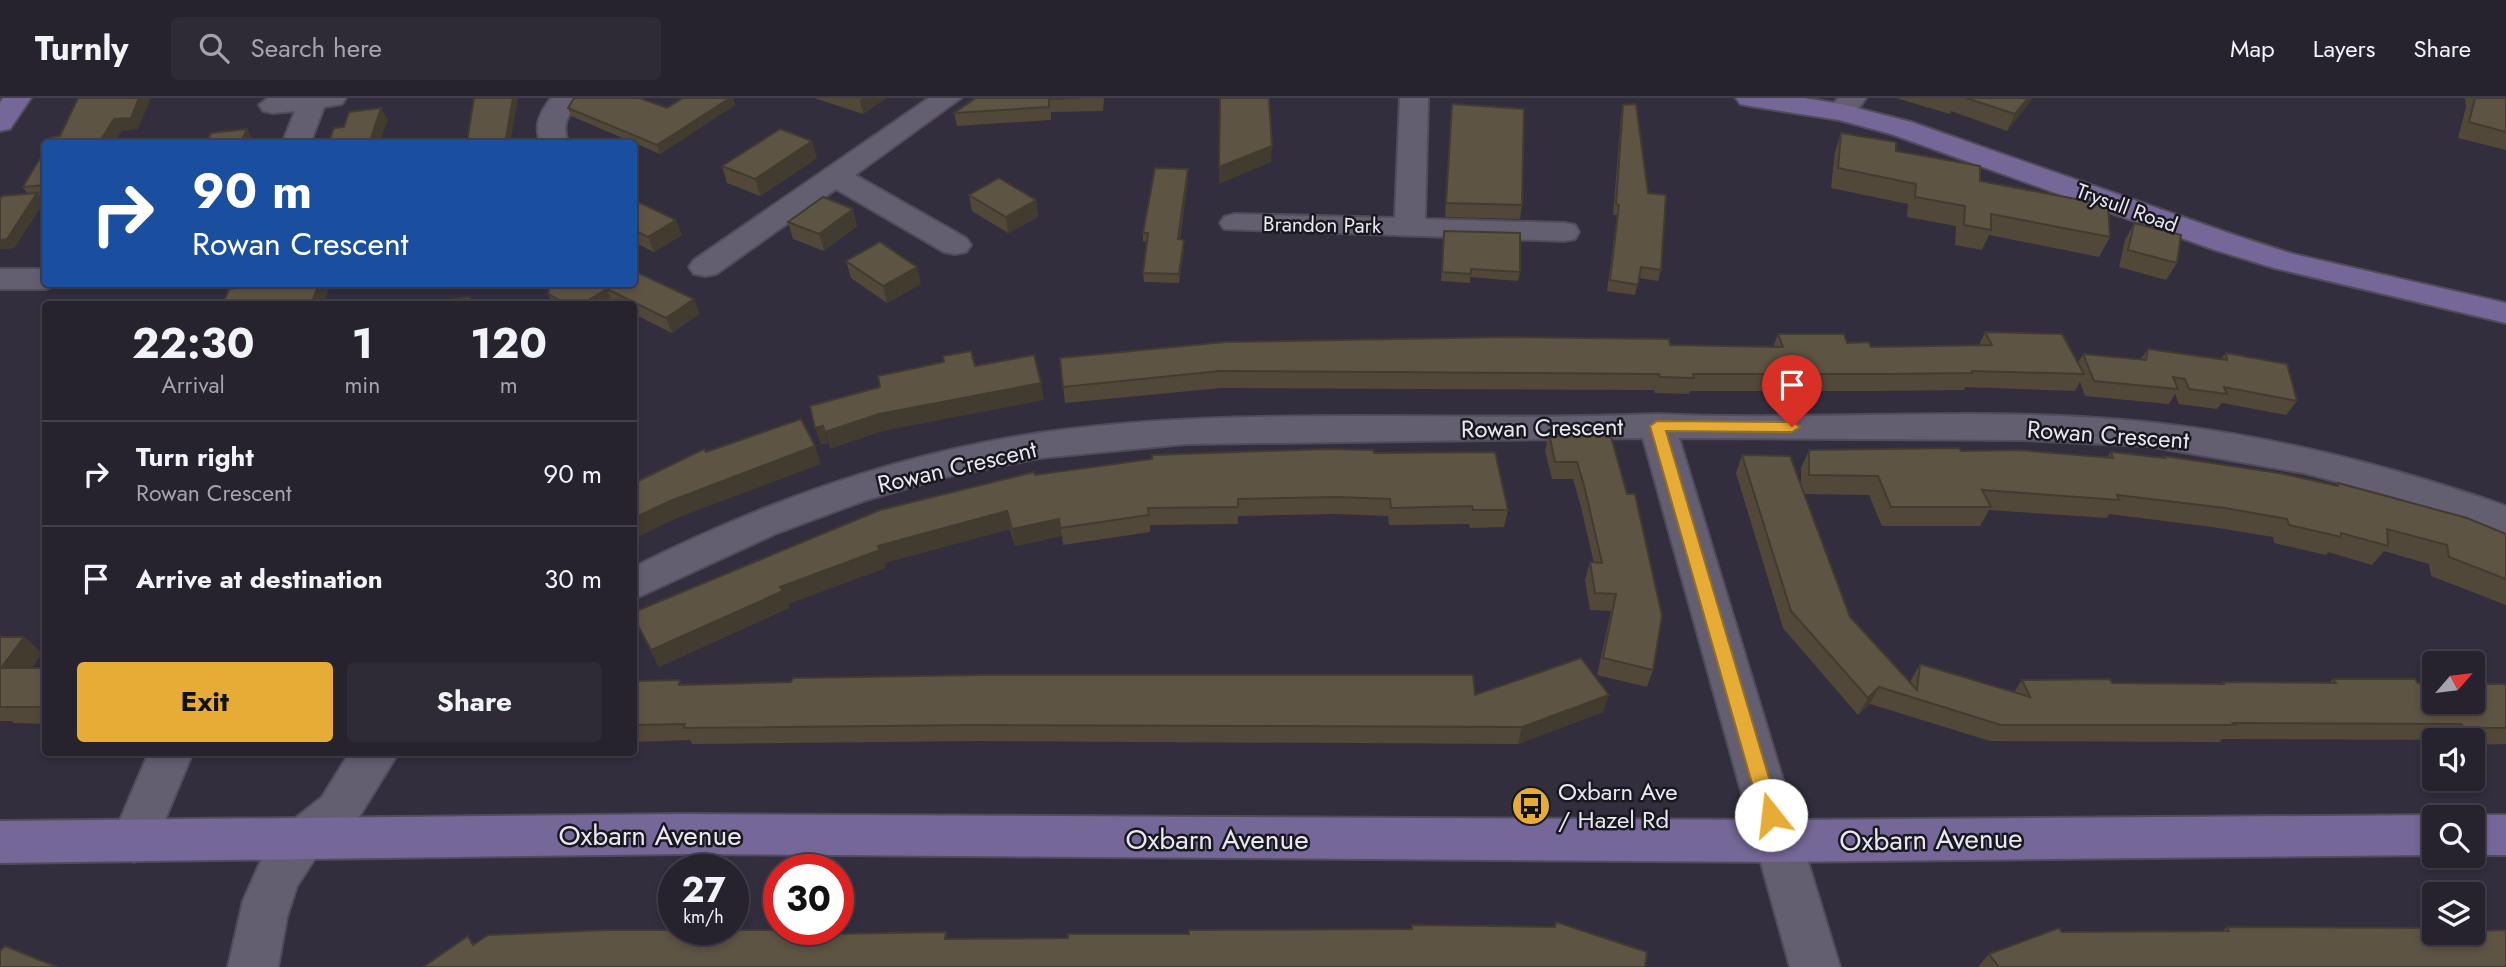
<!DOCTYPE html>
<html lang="en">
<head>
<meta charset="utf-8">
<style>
  :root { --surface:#26222e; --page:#2e2a36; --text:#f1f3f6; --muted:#a4a4aa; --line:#423f4a; --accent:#e6ac36 }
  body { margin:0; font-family:Jost,sans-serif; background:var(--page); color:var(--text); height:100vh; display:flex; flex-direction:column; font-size:26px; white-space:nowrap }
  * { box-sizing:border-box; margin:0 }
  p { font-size:23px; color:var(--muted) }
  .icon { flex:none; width:38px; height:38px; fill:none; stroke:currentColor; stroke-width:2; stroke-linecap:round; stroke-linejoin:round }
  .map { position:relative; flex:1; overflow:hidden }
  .sheet { position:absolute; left:42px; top:203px; width:595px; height:455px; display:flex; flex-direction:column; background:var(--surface); border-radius:7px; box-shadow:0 4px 10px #0003,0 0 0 2px var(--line) }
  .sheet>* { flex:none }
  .hud { position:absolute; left:42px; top:42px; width:595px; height:147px; border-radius:7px; box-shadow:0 4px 10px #0003,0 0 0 2px var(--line); background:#1a4fa0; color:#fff; overflow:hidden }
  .needle { width:46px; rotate:62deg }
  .buttons { position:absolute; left:2422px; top:553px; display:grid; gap:14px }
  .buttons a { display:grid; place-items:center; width:63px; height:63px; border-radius:7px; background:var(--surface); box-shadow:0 4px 10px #0003,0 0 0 2px var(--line); font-size:35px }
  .speed { position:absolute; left:658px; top:756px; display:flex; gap:14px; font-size:35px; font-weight:700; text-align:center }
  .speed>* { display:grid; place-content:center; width:91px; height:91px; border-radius:50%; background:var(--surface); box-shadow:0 4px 10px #0003,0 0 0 2px var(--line); line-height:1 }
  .speed small { font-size:18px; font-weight:400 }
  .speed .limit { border:10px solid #d22; background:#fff; color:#111 }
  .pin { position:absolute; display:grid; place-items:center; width:60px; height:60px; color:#fff; margin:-72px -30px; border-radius:50% 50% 50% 0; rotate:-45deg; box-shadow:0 0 7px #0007 }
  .pin .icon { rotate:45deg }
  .me { position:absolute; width:77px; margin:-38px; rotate:344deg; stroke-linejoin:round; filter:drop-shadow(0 0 5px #0008) }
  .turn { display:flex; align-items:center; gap:24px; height:147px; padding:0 35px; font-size:32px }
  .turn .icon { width:91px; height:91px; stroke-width:2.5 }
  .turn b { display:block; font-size:49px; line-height:60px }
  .eta { display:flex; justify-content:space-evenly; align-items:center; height:119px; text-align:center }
  .eta b { font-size:42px; font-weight:700; line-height:49px }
  .button { display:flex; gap:14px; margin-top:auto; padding:14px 35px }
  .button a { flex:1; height:80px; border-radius:7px; background:var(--accent); color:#111; font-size:28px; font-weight:700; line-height:80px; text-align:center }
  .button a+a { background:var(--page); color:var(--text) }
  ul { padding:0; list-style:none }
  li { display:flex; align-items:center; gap:21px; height:105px; padding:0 35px; border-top:2px solid var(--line) }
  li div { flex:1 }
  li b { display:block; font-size:26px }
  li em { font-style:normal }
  header { display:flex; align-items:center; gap:42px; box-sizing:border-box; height:98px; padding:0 35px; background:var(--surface); border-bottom:2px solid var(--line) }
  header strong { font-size:33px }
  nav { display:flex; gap:38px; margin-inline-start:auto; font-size:24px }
  .search { width:490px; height:63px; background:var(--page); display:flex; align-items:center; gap:18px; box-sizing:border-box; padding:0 24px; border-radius:7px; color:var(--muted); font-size:26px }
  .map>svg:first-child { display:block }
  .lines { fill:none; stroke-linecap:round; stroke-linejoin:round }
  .street-casing { stroke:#504c5a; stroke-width:4 }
  .secondary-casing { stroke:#504c5a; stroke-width:4 }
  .street { fill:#635f71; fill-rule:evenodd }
  .secondary { fill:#756797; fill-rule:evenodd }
  .wall { fill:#51483a }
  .shaded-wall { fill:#423b30 }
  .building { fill:#5e5444; stroke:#423b30; stroke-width:2 }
  .route { fill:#e6ac36; stroke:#967023; stroke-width:2 }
  .labels { text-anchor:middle; stroke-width:5; stroke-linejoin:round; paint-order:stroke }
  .far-street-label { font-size:21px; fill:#e9e7f1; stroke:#19181f }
  .street-label { font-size:24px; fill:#e9e7f1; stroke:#19181f }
  .poi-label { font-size:24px; fill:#e9e7f1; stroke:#19181f; text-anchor:start }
  .near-street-label { font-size:28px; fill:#e9e7f1; stroke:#19181f }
</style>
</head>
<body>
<header>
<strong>Turnly</strong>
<div class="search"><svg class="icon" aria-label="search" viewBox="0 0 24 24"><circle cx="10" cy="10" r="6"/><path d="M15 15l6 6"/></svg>Search here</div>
<nav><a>Map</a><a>Layers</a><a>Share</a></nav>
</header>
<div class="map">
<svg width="2506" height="869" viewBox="0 0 2506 869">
  <rect width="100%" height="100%" fill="#322e3e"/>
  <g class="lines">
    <defs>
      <g id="street">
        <path d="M346,0L342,6L324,9L310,46H282L295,13L273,15L263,13L259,7L268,0Z"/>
        <path d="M551,0H580C569,16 560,26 569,46H541C533,27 540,15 551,0Z"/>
        <path d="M929,0H961L855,77L966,140L971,147L966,154L955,156L944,154L836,91L716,176L705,178L694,176L689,169L694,162Z"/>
        <path d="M1400,0H1428L1425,121L1564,125L1575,127L1579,134L1575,141L1564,143L1224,131L1220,125L1224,119L1235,116L1395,120Z"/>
        <path d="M1838,0H1866C1856,14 1850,24 1831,20L1827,14Z"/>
        <path d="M0,171H46V186H59L46,191H0Z"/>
        <path d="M1657,316C1804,323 1951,310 2098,320C2238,329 2374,362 2506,408V437L2395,399L2304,375L2148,348L2024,342L1679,340L1840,869H1790L1643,340L1186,346L1039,360L945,379L866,402L777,435L634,501V469C761,405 898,356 1039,335C1243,306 1451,325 1657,316Z"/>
        <path d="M149,654H193L150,758L134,764L118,758L111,743Z"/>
        <path d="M350,654H399L354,727L316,759L297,788L287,819L278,869H228L243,803L263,758L284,729L322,699Z"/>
      </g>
      <g id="secondary">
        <path d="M3,0H31L10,31L0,33V5Z"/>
        <path d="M1736,0H1804L1841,6L1911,24L2237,138L2293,156L2506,205V225L2274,170L2215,152L1891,36L1839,22L1750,8L1740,6Z"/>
        <path d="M682,716L1778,722L2434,717L2441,719H2434V757L1778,764L682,756L0,765V723Z"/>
        <path d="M2473,717H2506V757H2473V719H2466Z"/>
      </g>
    </defs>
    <use href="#street" class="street-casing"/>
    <use href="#secondary" class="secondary-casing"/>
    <use href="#street" class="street"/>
    <use href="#secondary" class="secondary"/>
  </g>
  <g class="wall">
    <path d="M683,0H733L735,7L660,56L571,18L568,10H667Z"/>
    <path d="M814,0H886L863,16Z"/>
    <path d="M976,0H1104L1103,13L1051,14V22L957,28L954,15Z"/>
    <path d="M1896,0H2033L2007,33L1951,13L1950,16Z"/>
    <path d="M2465,0H2506V52L2458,40L2466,9Z"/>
    <path d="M1452,6L1522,107L1520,121L1445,119Z"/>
    <path d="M1623,7L1648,95L1661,172L1658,183L1639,180L1635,197L1607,193L1617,117H1613L1621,17Z"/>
    <path d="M1841,35L1980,83L2110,139L2099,159L1989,137L1982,152L1955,147L1956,128L1907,119L1908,106L1831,90L1835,54Z"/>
    <path d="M46,50V99L41,100L44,104L14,150L0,151V101L28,96L23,89Z"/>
    <path d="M817,60L760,98L727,85L722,68Z"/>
    <path d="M1188,80L1180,142H1184V150L1179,185L1144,184L1143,175L1147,144L1143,143V135Z"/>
    <path d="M969,97L1036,102L1038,119L1008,135L972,113Z"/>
    <path d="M634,102L682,137L654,154L634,144Z"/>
    <path d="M788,124L857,128L824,153L793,141Z"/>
    <path d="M2134,125L2177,165L2166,182L2119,169L2125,142Z"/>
    <path d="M1443,141L1520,174L1518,183L1470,179V185L1441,183Z"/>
    <path d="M846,163L921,186L887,205L851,180Z"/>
    <path d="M550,186L694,201L699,216L672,235L634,216V206H553L548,196Z"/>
    <path d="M1985,234L2078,265L2083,256L2141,261L2148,251L2221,261L2226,255L2297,303L2286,317L2222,305L2217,311L2179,306L2175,296L2169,306L2085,298L2080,284L2075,293L1965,289L1964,292L1877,293H1690L1689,296L1655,295L1654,292L1221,290L1065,305L1060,260L1670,247L1773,249L1778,236L1871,249L1979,247Z"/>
    <path d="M1549,335H1610L1653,572L1647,589L1597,577L1611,513L1590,512L1585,482L1590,464L1594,465L1580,405L1573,381H1552L1545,353Z"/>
    <path d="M1809,352L2107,359L2111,354L2163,360L2164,358L2336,387L2338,385L2506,436V507L2431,478L2429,466L2384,453L2372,467L2328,454L2326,457L2274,445L2273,439L2212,429L2109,416L2107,420L1989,412L1980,428H1882L1869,397L1804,396L1850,519L1910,585L1911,582L1920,566L2014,594L2022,582L2112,585L2221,586L2223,584L2329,585L2333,581L2418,585L2506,586V646L2473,647V642L2222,641L2220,644L1990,643L1870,606L1858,617L1783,530L1736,375L1742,357L1801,387V370Z"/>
    <path d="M1374,355L1508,412L1504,429L1470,430L1469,426L1389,427L1388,418L1336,416L1238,418V426L1150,427V434L1063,447L1062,438L1015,448L1010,431L884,465L885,470L788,506L789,510L659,569L634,520L1035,377Z"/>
    <path d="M0,539H24L42,555L31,570L46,571V626L14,625L12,623H0Z"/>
    <path d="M634,583L683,587L1475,597L1603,614L1518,646L978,643L692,646L690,642L634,644Z"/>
    <path d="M2227,829L2434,835L2506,869H1978L1989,856L2062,834L2222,833Z"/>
  </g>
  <g class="shaded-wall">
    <path d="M139,0H151L138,31L122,33L113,46H98L114,21Z"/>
    <path d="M513,0H518L510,46H505Z"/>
    <path d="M730,0H733L735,7L660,56L657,47Z"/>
    <path d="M863,0H886L863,16L860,2Z"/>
    <path d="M2028,0H2033L2007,33L2015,16Z"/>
    <path d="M381,10L388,22L379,46H369Z"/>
    <path d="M247,31L252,39L249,46H240Z"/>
    <path d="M812,43L817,60L760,98L755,81Z"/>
    <path d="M1272,48L1271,64L1219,86V69Z"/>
    <path d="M1188,71V80L1178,150V141Z"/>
    <path d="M37,95L44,104L14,150L0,151V142Z"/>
    <path d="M1036,102L1038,119L1008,135L1006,119Z"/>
    <path d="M853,111L857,128L824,153L819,136Z"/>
    <path d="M676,122L682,137L654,154L648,139Z"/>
    <path d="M1184,142V150L1179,185V176Z"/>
    <path d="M917,169L921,186L887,205L883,188Z"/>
    <path d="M319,186H331L323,206H311Z"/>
    <path d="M607,191L612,206H582Z"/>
    <path d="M470,199L474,206H469Z"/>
    <path d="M694,201L699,216L672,235L666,220Z"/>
    <path d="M1041,285L1044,302L883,333L830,351L825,334L879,316Z"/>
    <path d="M823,328L828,345L821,347L815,330Z"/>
    <path d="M815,348L821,366L677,420L634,441V420L670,403Z"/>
    <path d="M1007,413L1010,431L884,465L885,470L788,506L789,510L659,569L651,552L780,489L878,448Z"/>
    <path d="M1059,421L1062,438L1015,448L1012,431Z"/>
    <path d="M24,539L42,555L19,587L1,570Z"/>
    <path d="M1879,589L1870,606L1858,617L1868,600Z"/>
    <path d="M1609,597L1603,614L1518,646L1522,629Z"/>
  </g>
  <g class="building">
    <path d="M78,0H139L131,20L114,21L98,46H48L52,39L60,38Z"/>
    <path d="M474,0H513L505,46H455L467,44Z"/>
    <path d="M574,0H639L667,10L683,0H730L657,47L568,10Z"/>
    <path d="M976,0H1080L1049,1V9L954,15Z"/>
    <path d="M1220,0H1269L1272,48L1219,69Z"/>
    <path d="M1966,0H2028L2015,16Z"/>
    <path d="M2475,0H2506V34L2469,24Z"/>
    <path d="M1452,6L1524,11L1522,107L1446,105Z"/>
    <path d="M1636,6L1648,95L1666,97L1661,172L1641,169L1638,187L1610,182L1619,107L1616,106L1623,7Z"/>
    <path d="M381,10L369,46H328L334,30L344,29L349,14Z"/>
    <path d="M247,31L240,46H206L211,35Z"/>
    <path d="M780,31L812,43L755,81L722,68Z"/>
    <path d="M1841,35L1896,44V53L1980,68V83L2108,107L2110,139L1991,116V132L1964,127L1965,108L1915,99L1916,86L1838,70Z"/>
    <path d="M46,50V87L23,89Z"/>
    <path d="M1155,70L1188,71L1178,141L1184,142L1179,176L1143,175L1148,135H1143Z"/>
    <path d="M999,80L1036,102L1006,119L969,97Z"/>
    <path d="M37,95L7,141L0,142V101L2,98Z"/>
    <path d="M823,99L853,111L819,136L788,124Z"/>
    <path d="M634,102L676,122L648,139L634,132Z"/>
    <path d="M2134,125L2181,137L2177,165L2128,152Z"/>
    <path d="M1444,133L1520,135V174L1471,171V176L1442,174Z"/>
    <path d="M880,144L917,169L883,188L846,163Z"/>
    <path d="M634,173L694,201L666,220L607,191L582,206H567L548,196L550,186H634Z"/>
    <path d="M265,186H319L311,206H223L229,191Z"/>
    <path d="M470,199L469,206H417Z"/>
    <path d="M1985,234L2062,236L2084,276L1972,273V275L1884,276H1693L1694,280L1660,279L1659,276L1220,273L1063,289L1060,260L1225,244L1508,239L1669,241L1670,247L1783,249L1778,236H1844L1847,245L1869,244L1871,249L1992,247Z"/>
    <path d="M2148,251L2227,262L2226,255L2287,266L2297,303L2224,289L2227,296L2189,291L2185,281L2173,279L2178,291L2094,283L2083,256L2146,262Z"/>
    <path d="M971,253L975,268L1034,257L1041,285L879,316L825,334L823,328L815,330L810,308L880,289L878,278L944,264L943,258Z"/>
    <path d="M801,321L815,348L670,403L634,420V385L704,351L706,354Z"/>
    <path d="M1549,335H1610L1627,396H1635L1662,518L1653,572L1603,560L1616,496L1595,495L1590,464L1602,465L1584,387L1577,364H1555Z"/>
    <path d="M1959,350L1961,353L2018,352L2113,360L2111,354L2165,360L2164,358L2279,375L2338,388V385L2467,420L2506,436V481L2449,459L2447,447L2387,431L2388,448L2341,435V439L2289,427L2287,421L2225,410L2117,397L2119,402L1982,392L1991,409H1891L1878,378L1809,377V352Z"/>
    <path d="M1325,351L1373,352L1374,355L1495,354L1508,412H1473L1472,408L1391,410L1390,401L1338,399L1238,401V409L1148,410L1149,417L1060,430L1059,421L1012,431L1007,413L878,448L880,452L780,489L783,493L651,552L634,520V514L880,412L1034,374L1035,377L1152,361V357Z"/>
    <path d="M1742,357L1790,358L1850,519L1917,592L1920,566L2030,599L2022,582L2110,581L2112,585L2224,586L2223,584L2336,585L2333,581H2415L2418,585L2434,586V604H2473V586H2506V630H2464L2461,626L2233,625L2235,627H2001L1879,589L1868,600L1791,513Z"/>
    <path d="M0,539H24L1,570H46V609H0Z"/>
    <path d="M1581,560L1609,597L1522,629L974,627L684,630L685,626L634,627V583L680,582L679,587L791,584L793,580L982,577H1473L1475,597Z"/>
    <path d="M1556,824L1647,854L1645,869H423L468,838L473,847L488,837L605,832H830L829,836L946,834L945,841L1068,840V836H1189V832L1412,831V827L1555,829Z"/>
    <path d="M2227,829L2434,830V835H2473V833L2506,832V869H1999L1989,856L2059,830L2062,834L2229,833Z"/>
    <path d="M5,848L57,869H0V853Z"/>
  </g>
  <path class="route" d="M1657,323L1792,324L1800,329L1792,334L1666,333L1780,717L1777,723H1764L1761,717L1650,328Z"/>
  <defs>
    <symbol id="bus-disc" viewBox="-11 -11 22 22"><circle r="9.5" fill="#e6ac36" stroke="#19181f"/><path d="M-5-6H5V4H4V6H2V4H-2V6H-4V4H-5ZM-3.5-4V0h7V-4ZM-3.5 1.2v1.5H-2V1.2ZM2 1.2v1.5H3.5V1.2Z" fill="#111"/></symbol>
  </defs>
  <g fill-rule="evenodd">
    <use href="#bus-disc" x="1509" y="686" width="44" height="44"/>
  </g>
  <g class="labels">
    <g class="far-street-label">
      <text transform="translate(2127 110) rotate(20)" y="7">Trysull Road</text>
      <text transform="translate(1322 127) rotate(1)" y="7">Brandon Park</text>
    </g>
    <g class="street-label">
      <text transform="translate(1542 330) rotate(-1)" y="8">Rowan Crescent</text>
      <text transform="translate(2108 337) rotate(4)" y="8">Rowan Crescent</text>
      <text transform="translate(957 369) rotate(-13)" y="8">Rowan Crescent</text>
    </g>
    <g class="poi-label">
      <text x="1558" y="702">Oxbarn Ave<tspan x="1558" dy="28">/ Hazel Rd</tspan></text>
    </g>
    <g class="near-street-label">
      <text x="650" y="747">Oxbarn Avenue</text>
      <text x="1217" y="751">Oxbarn Avenue</text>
      <text transform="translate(1931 741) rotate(-1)" y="10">Oxbarn Avenue</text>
    </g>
  </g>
</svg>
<div class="buttons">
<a><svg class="needle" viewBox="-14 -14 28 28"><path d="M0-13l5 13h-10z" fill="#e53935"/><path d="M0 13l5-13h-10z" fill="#a4a4aa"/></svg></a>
<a><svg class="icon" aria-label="sound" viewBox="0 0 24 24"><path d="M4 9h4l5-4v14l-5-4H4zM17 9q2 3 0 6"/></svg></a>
<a><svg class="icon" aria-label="search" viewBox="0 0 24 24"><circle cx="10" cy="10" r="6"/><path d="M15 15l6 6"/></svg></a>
<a><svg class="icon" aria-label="layers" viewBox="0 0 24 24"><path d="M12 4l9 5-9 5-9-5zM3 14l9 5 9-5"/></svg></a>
</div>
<div class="speed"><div>27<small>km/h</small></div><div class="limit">30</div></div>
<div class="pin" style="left:1792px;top:329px;background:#d93025"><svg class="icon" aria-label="arrive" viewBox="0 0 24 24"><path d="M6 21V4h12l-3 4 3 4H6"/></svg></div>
<svg class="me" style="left:1771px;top:717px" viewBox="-20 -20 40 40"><circle r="19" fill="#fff"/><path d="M0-13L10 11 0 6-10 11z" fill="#e6ac36"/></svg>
<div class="hud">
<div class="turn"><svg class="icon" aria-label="right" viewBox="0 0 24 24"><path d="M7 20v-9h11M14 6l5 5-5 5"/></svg><div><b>90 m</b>Rowan Crescent</div></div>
</div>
<section class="sheet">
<div class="eta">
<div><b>22:30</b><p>Arrival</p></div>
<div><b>1</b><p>min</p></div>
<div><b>120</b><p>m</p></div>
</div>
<ul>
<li><svg class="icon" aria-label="right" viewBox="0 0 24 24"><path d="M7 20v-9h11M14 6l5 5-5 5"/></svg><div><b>Turn right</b><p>Rowan Crescent</p></div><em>90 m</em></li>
<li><svg class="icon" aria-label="arrive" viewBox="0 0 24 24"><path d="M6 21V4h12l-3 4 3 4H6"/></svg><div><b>Arrive at destination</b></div><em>30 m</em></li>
</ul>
<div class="button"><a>Exit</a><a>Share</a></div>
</section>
</div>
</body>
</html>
